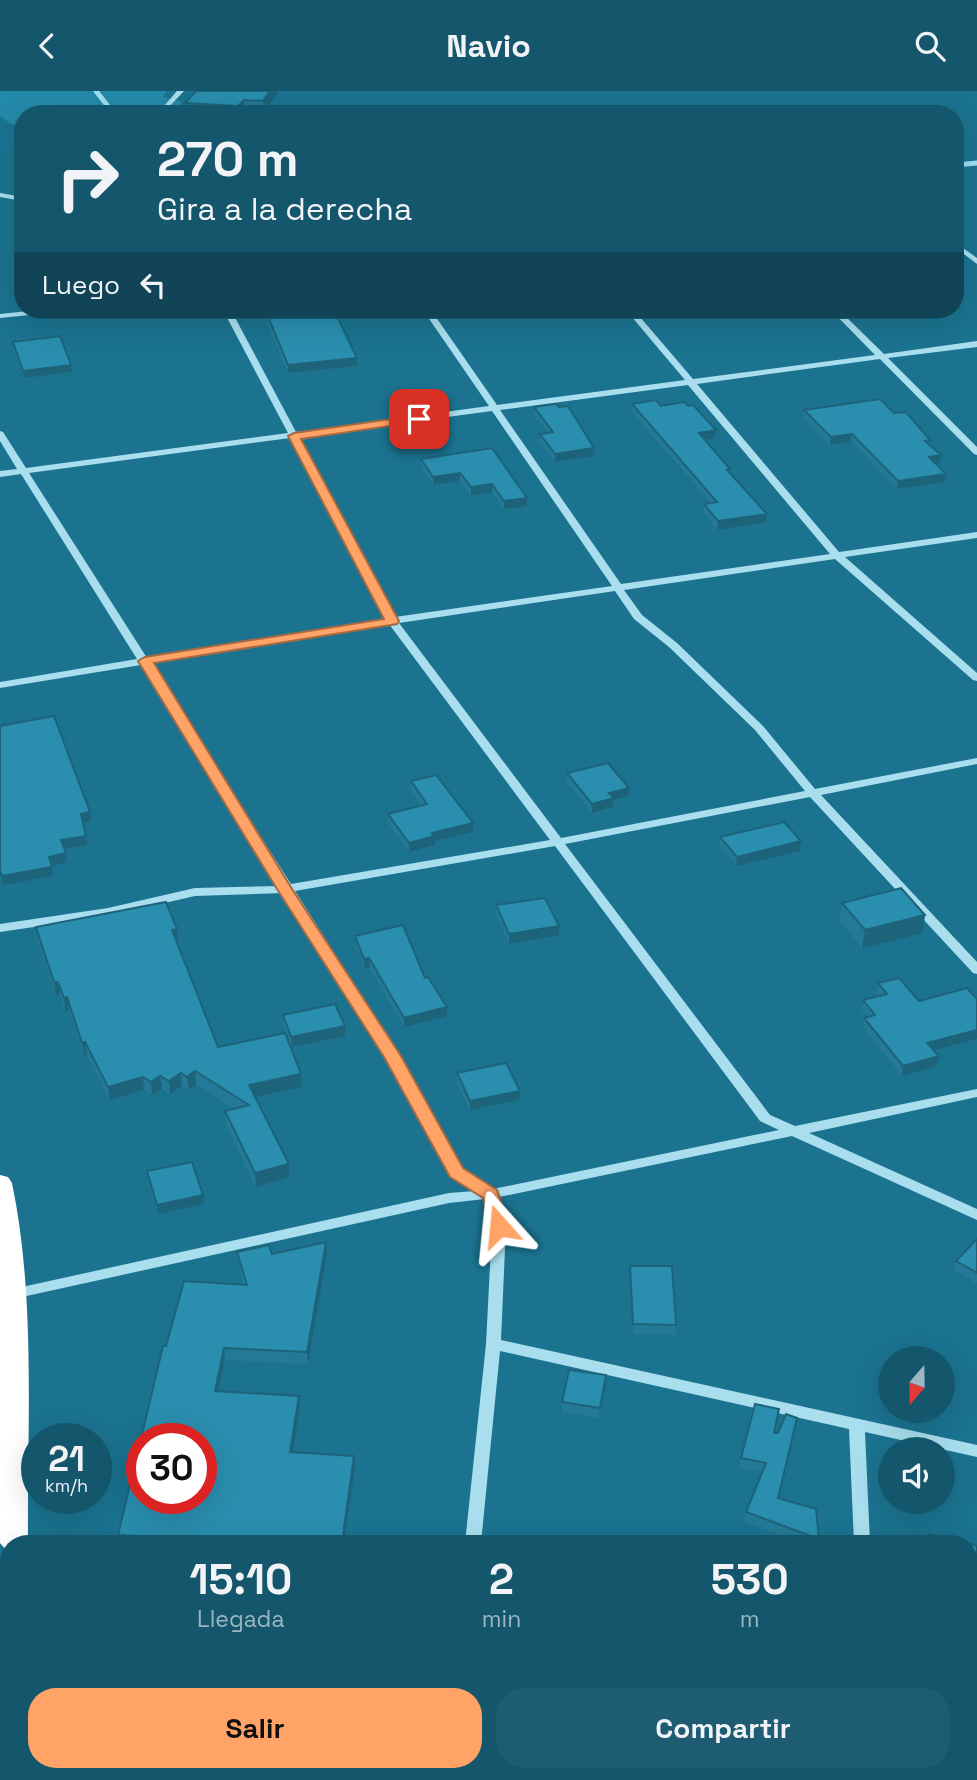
<!DOCTYPE html>
<html lang="es">
<head>
<meta charset="utf-8">
<style>
  :root { --surface:#14566c; --page:#1d5c72; --text:#f1f3f6; --muted:#9db7c2; --accent:#ffa366 }
  body { margin:0; font-family:"Space Grotesk",sans-serif; background:var(--page); color:var(--text); height:100vh; display:flex; flex-direction:column; font-size:26px; white-space:nowrap }
  * { box-sizing:border-box; margin:0 }
  p { font-size:23px; color:var(--muted) }
  .icon { flex:none; width:38px; height:38px; fill:none; stroke:currentColor; stroke-width:2; stroke-linecap:round; stroke-linejoin:round }
  .map { position:relative; flex:1; overflow:hidden }
  .details { position:absolute; left:0px; top:1444px; width:978px; height:247px; display:flex; flex-direction:column; background:var(--surface); border-radius:28px 28px 0 0; box-shadow:0 7px 28px #0002 }
  .details>* { flex:none }
  .hud { position:absolute; left:14px; top:14px; width:950px; height:214px; border-radius:28px; box-shadow:0 7px 28px #0002; background:#14566c; color:var(--text); overflow:hidden }
  .needle { width:46px; rotate:200deg }
  .controls { position:absolute; left:878px; top:1255px; display:grid; gap:14px }
  .controls a { display:grid; place-items:center; width:77px; height:77px; border-radius:50%; background:var(--surface); box-shadow:0 7px 28px #0002; font-size:35px }
  .speed { position:absolute; left:21px; top:1332px; display:flex; gap:14px; font-size:35px; font-weight:700; text-align:center }
  .speed>* { display:grid; place-content:center; width:91px; height:91px; border-radius:50%; background:var(--surface); box-shadow:0 7px 28px #0002; line-height:1 }
  .speed small { font-size:18px; font-weight:400 }
  .speed .limit { border:10px solid #d22; background:#fff; color:#111 }
  .pin { position:absolute; display:grid; place-items:center; width:60px; height:60px; color:#fff; margin:-30px; border-radius:14px; box-shadow:0 4px 10px #0006 }
  .me { position:absolute; width:77px; margin:-38px; rotate:342deg; stroke-linejoin:round; filter:drop-shadow(0 0 5px #0008) }
  .turn { display:flex; align-items:center; gap:24px; height:147px; padding:0 28px; font-size:32px }
  .turn .icon { width:91px; height:91px; stroke-width:2.5 }
  .turn b { display:block; font-size:49px; line-height:60px }
  .then { display:flex; align-items:center; height:66px; padding:0 28px; background:#0003; gap:14px; font-size:26px }
  .eta { display:flex; justify-content:space-evenly; align-items:center; height:119px; text-align:center }
  .eta b { font-size:42px; font-weight:700; line-height:49px }
  .primary-button { display:flex; gap:14px; margin-top:auto; padding:14px 28px }
  .primary-button a { flex:1; height:80px; border-radius:28px; background:var(--accent); color:#111; font-size:28px; font-weight:700; line-height:80px; text-align:center }
  .primary-button a+a { background:var(--page); color:var(--text) }
  header { display:flex; justify-content:space-between; align-items:center; height:91px; padding:0 28px; background:var(--surface); font-size:32px; font-weight:700 }
  .map>svg:first-child { display:block }
  .green { fill:#248aa9 }
  .lines { fill:none; stroke-linecap:round; stroke-linejoin:round }
  .stream { stroke:#9cdef0; stroke-width:5 }
  .minor { fill:#a9deee; fill-rule:evenodd }
  .highway { fill:#fff; fill-rule:evenodd }
  .wall { fill:#247a96 }
  .shaded-wall { fill:#1d637a }
  .building { fill:#2a8eae; stroke:#1d637a; stroke-width:2; fill-rule:evenodd }
  .route { fill:#ffa366; stroke:#a66a42; stroke-width:2 }
</style>
</head>
<body>
<header><svg class="icon" aria-label="back" viewBox="0 0 24 24"><path d="M15 5l-7 7 7 7"/></svg>Navio<svg class="icon" aria-label="search" viewBox="0 0 24 24"><circle cx="10" cy="10" r="6"/><path d="M15 15l6 6"/></svg></header>
<div class="map">
<svg width="977" height="1689" viewBox="0 0 977 1689">
  <rect width="100%" height="100%" fill="#1b7390"/>
  <path class="green" d="M0,0H167L163,6L182,11L177,18L185,23H23V35L11,33L0,25Z"/>
  <g class="lines">
    <g class="stream">
      <path d="M96,0L114,23"/>
      <path d="M956,74L977,72"/>
    </g>
    <g class="minor">
      <path d="M177,0H184L168,17H164V15Z"/>
      <path d="M0,102L23,106V110L0,106Z"/>
      <path d="M956,152L977,167V173L956,157Z"/>
      <path d="M38,219H64L60,221L0,227V223Z"/>
      <path d="M223,219H231L296,341L489,315L423,219H431L497,314L685,289L626,219H634L693,288L875,264L831,219H839L884,263L977,250V256L888,267L977,356V364L974,363L880,268L697,293L839,461L977,441V447L845,466L977,582V590L973,589L835,468L624,499L642,524L677,552L763,635L815,698L977,667V673L821,704L977,871V883L973,882L810,706L565,753L770,1024L795,1035L977,998V1006L809,1042L977,1118V1129L792,1045L499,1106L506,1135L501,1249L977,1354V1366L865,1341L870,1452H854L849,1338L500,1260L481,1452H465L486,1253L492,1135L485,1108L449,1112L13,1208L8,1207L6,1203L8,1199L13,1198L449,1102L475,1100L451,1084L386,965L284,802L195,805L108,825L0,841V833L108,817L195,797L279,795L141,574L0,597V591L137,568L21,383L0,386V380L17,378L0,350V340L3,341L26,377L288,342ZM688,294L830,463L621,493L500,319ZM492,320L612,495L395,526L299,346ZM290,347L386,528L147,567L29,382ZM615,500L634,528L669,556L755,639L805,700L561,747L399,532ZM389,533L550,749L291,793L150,573ZM555,755L760,1030L779,1039L493,1098L461,1078L400,965L295,800Z"/>
      <path d="M970,1628L977,1631V1647L970,1644Z"/>
      <rect x="440" y="1682" width="18" height="7"/>
      <path d="M863,1682H881L882,1689H864Z"/>
    </g>
    <g class="highway">
      <path d="M0,1084L8,1086L12,1092C36,1207 27,1334 28,1452H9V1462L0,1452Z"/>
      <path d="M9,1493V1571L0,1574V1496Z"/>
    </g>
  </g>
  <g class="wall">
    <path d="M196,0H279L264,22L244,21L243,23H186L185,12Z"/>
    <path d="M266,221L357,275L288,282L266,229Z"/>
    <path d="M13,251L71,274L72,281L24,287L14,258Z"/>
    <path d="M632,313L715,347L705,349L730,378V382L767,423L766,431L717,439L703,421L704,413L711,412L631,320Z"/>
    <path d="M534,316L593,365L555,371L540,351V343L548,342L534,324Z"/>
    <path d="M804,319L894,322L930,349V354L940,372L936,373L945,391L897,398L851,350L830,354L803,327Z"/>
    <path d="M492,357L527,415L504,418L492,401L471,405L460,390L433,394L421,376V368Z"/>
    <path d="M567,682L629,697V705L614,709L613,716L592,722L566,691Z"/>
    <path d="M411,690L473,732V741L435,750V754L409,761L388,732V723L421,714L411,699Z"/>
    <path d="M720,746L801,750L800,760L736,775L720,755Z"/>
    <path d="M842,812L923,842L862,857L840,830Z"/>
    <path d="M496,814L559,835V844L509,853L496,824Z"/>
    <path d="M36,836L178,851H177L218,956L302,996L255,1006L289,1086L256,1096L226,1034L225,1020L235,1018L196,994L189,999L182,995L170,1003L162,998L152,1004L144,999L110,1009L87,964L84,965L69,919L65,920L60,904H56L38,849Z"/>
    <path d="M355,845L425,887L447,925L404,936L370,877L365,878L356,855Z"/>
    <path d="M878,892L939,965L937,975L902,985L863,936L864,927L868,926L862,919L863,909L880,905L877,901Z"/>
    <path d="M283,924L345,945L292,956L283,933Z"/>
    <path d="M457,982L519,1009L470,1019L457,992Z"/>
    <path d="M147,1080L203,1104L204,1113L158,1123L148,1090Z"/>
    <path d="M977,1148V1191L976,1192L954,1180L956,1170Z"/>
    <path d="M237,1161L327,1163L308,1273L225,1269L218,1301L299,1305L300,1317L293,1361L354,1365L355,1376L344,1452H120L118,1444L166,1255L244,1194L238,1173Z"/>
    <path d="M630,1175L676,1234L675,1244L633,1243Z"/>
    <path d="M606,1294L599,1327L562,1321V1311Z"/>
    <path d="M779,1318L775,1342H778L796,1336L779,1407L819,1448V1452H803L745,1431L746,1421L762,1381L740,1377L741,1367Z"/>
    <path d="M970,1453L977,1455V1582L970,1580Z"/>
    <path d="M739,1682H820L819,1687L823,1689H757Z"/>
  </g>
  <g class="shaded-wall">
    <path d="M270,0H279L264,22L263,10Z"/>
    <path d="M244,9V21L243,23H238V15Z"/>
    <path d="M357,267V275L288,282V274Z"/>
    <path d="M71,274L72,281L24,287L23,280Z"/>
    <path d="M716,339L715,347L699,350V342Z"/>
    <path d="M852,343L851,350L830,354L831,346Z"/>
    <path d="M594,357L593,365L555,371V363Z"/>
    <path d="M941,364L940,372L928,374L929,366Z"/>
    <path d="M460,382V390L433,394V386Z"/>
    <path d="M946,383L945,391L897,398L898,390Z"/>
    <path d="M492,393V401L471,405V396Z"/>
    <path d="M527,407V415L504,418V410Z"/>
    <path d="M767,423L766,431L717,439L718,430Z"/>
    <path d="M629,697V705L614,709L613,716L592,722V713L609,702Z"/>
    <path d="M90,721L91,730L82,732L81,723Z"/>
    <path d="M473,732V741L435,750V754L409,761V752L432,742Z"/>
    <path d="M86,745L87,754L62,758L61,749Z"/>
    <path d="M801,750L800,760L736,775L737,766Z"/>
    <path d="M66,762L67,771L50,775L49,766Z"/>
    <path d="M52,776L53,785L3,794L2,785Z"/>
    <path d="M925,824L923,842L862,857L865,839Z"/>
    <path d="M559,835V844L509,853V843Z"/>
    <path d="M177,838L178,851L173,852L172,839Z"/>
    <path d="M369,867L370,877L365,878L364,868Z"/>
    <path d="M54,891H58L60,904H56Z"/>
    <path d="M67,906L69,919L65,920L64,907Z"/>
    <path d="M447,916V925L404,936V927Z"/>
    <path d="M345,935V945L292,956L291,946Z"/>
    <path d="M977,939V948L926,961L927,952Z"/>
    <path d="M85,951L87,964L84,965L82,952Z"/>
    <path d="M939,965L937,975L902,985L903,975Z"/>
    <path d="M195,980L196,994L189,999L187,986Z"/>
    <path d="M181,982L182,995L170,1003L169,990Z"/>
    <path d="M301,983L302,996L250,1007L249,994Z"/>
    <path d="M160,985L162,998L152,1004L151,991Z"/>
    <path d="M143,986L144,999L110,1009L108,996Z"/>
    <path d="M520,1000L519,1009L470,1019V1010Z"/>
    <path d="M289,1073V1086L256,1096L255,1082Z"/>
    <path d="M203,1104L204,1113L158,1123L157,1114Z"/>
    <path d="M326,1151L327,1163L308,1273L307,1261Z"/>
    <path d="M224,1257L225,1269L216,1312L215,1300Z"/>
    <path d="M606,1284V1294L599,1327L600,1317Z"/>
    <path d="M299,1305L300,1317L291,1373L290,1361Z"/>
    <path d="M797,1327L796,1336L777,1416L778,1407Z"/>
    <path d="M354,1365L355,1376L344,1452H342Z"/>
  </g>
  <g class="building">
    <path d="M196,0H270L263,10L244,9L238,15L185,12Z"/>
    <path d="M293,219H334L357,267L288,274L266,221Z"/>
    <path d="M60,245L71,274L23,280L13,251Z"/>
    <path d="M880,308L894,322L906,321L930,349L925,350L941,364L929,366L946,383L898,390L852,343L831,346L804,319Z"/>
    <path d="M656,309L661,315L684,311L688,315L693,314L716,339L699,342L730,378L727,379L767,423L718,430L704,413L717,411L632,313Z"/>
    <path d="M556,313L559,316L568,315L594,357L555,363L540,343L553,341L534,316Z"/>
    <path d="M492,357L527,407L504,410L492,393L471,396L460,382L433,386L421,368Z"/>
    <path d="M54,625L90,721L81,723L86,745L61,749L66,762L49,766L52,776L2,785L0,779V635Z"/>
    <path d="M608,672L629,697L609,702L614,707L592,713L567,682Z"/>
    <path d="M436,684L473,732L432,742L435,745L409,752L388,723L427,713L411,690Z"/>
    <path d="M784,731L801,750L737,766L720,746Z"/>
    <path d="M901,797L925,824L865,839L842,812Z"/>
    <path d="M545,807L559,835L509,843L496,814Z"/>
    <path d="M166,811L177,838L172,839L218,956L285,942L301,983L249,994L289,1073L255,1082L225,1020L249,1014L195,980L187,986L181,982L169,990L160,985L151,991L143,986L108,996L85,951L82,952L67,906L64,907L58,891H54L36,836Z"/>
    <path d="M403,834L425,887L428,886L447,916L404,927L369,867L364,868L355,845Z"/>
    <path d="M899,887L919,910L967,897L977,908V939L927,952L939,965L903,975L864,927L875,924L863,909L887,903L878,892Z"/>
    <path d="M335,913L345,935L291,946L283,924Z"/>
    <path d="M506,972L520,1000L470,1010L457,982Z"/>
    <path d="M192,1071L203,1104L157,1114L147,1080Z"/>
    <path d="M977,1148V1182L956,1170Z"/>
    <path d="M326,1151L307,1261L224,1257L215,1300L299,1305L290,1361L354,1365L342,1452H273L244,1451L243,1452H177L178,1447L118,1444L163,1255H166L184,1190L247,1194L237,1161L269,1154L272,1163ZM142,1348H201V1407H142Z"/>
    <path d="M630,1175H672L676,1234L633,1233Z"/>
    <path d="M569,1279L606,1284L600,1317L562,1311Z"/>
    <path d="M755,1313L779,1318L774,1342H778L786,1323L797,1327L778,1407L816,1418L819,1448L746,1421L766,1372L741,1367Z"/>
    <path d="M929,1443L968,1452H927Z"/>
    <path d="M970,1453L977,1455V1572L970,1569Z"/>
    <rect x="651" y="1682" width="27" height="7"/>
    <path d="M761,1682H819L817,1687L823,1689H758Z"/>
    <path d="M536,1683L574,1689H535Z"/>
  </g>
  <path class="route" d="M419,324L423,325V330L301,348L399,530L397,533L154,572L292,798L401,965L463,1077L497,1099L509,1135L499,1141L490,1135L483,1107L450,1086L384,966L277,798L138,570L145,566L384,528L288,345L294,342Z"/>
</svg>
<div class="controls">
<a><svg class="needle" viewBox="-14 -14 28 28"><path d="M0-13l5 13h-10z" fill="#e53935"/><path d="M0 13l5-13h-10z" fill="#9db7c2"/></svg></a>
<a><svg class="icon" aria-label="sound" viewBox="0 0 24 24"><path d="M4 9h4l5-4v14l-5-4H4zM17 9q2 3 0 6"/></svg></a>
</div>
<div class="speed"><div>21<small>km/h</small></div><div class="limit">30</div></div>
<div class="pin" style="left:419px;top:328px;background:#d93025"><svg class="icon" aria-label="arrive" viewBox="0 0 24 24"><path d="M6 21V4h12l-3 4 3 4H6"/></svg></div>
<svg class="me" style="left:499px;top:1135px" viewBox="-20 -20 40 40"><path d="M0-17L14 15 0 8-14 15z" fill="#ffa366" stroke="#fff" stroke-width="4"/></svg>
<div class="hud">
<div class="turn"><svg class="icon" aria-label="right" viewBox="0 0 24 24"><path d="M7 20v-9h11M14 6l5 5-5 5"/></svg><div><b>270 m</b>Gira a la derecha</div></div>
<div class="then">Luego<svg class="icon" aria-label="left" viewBox="0 0 24 24"><path d="M17 20v-9H6M10 6l-5 5 5 5"/></svg></div>
</div>
<section class="details">
<div class="eta">
<div><b>15:10</b><p>Llegada</p></div>
<div><b>2</b><p>min</p></div>
<div><b>530</b><p>m</p></div>
</div>
<div class="primary-button"><a>Salir</a><a>Compartir</a></div>
</section>
</div>
</body>
</html>
